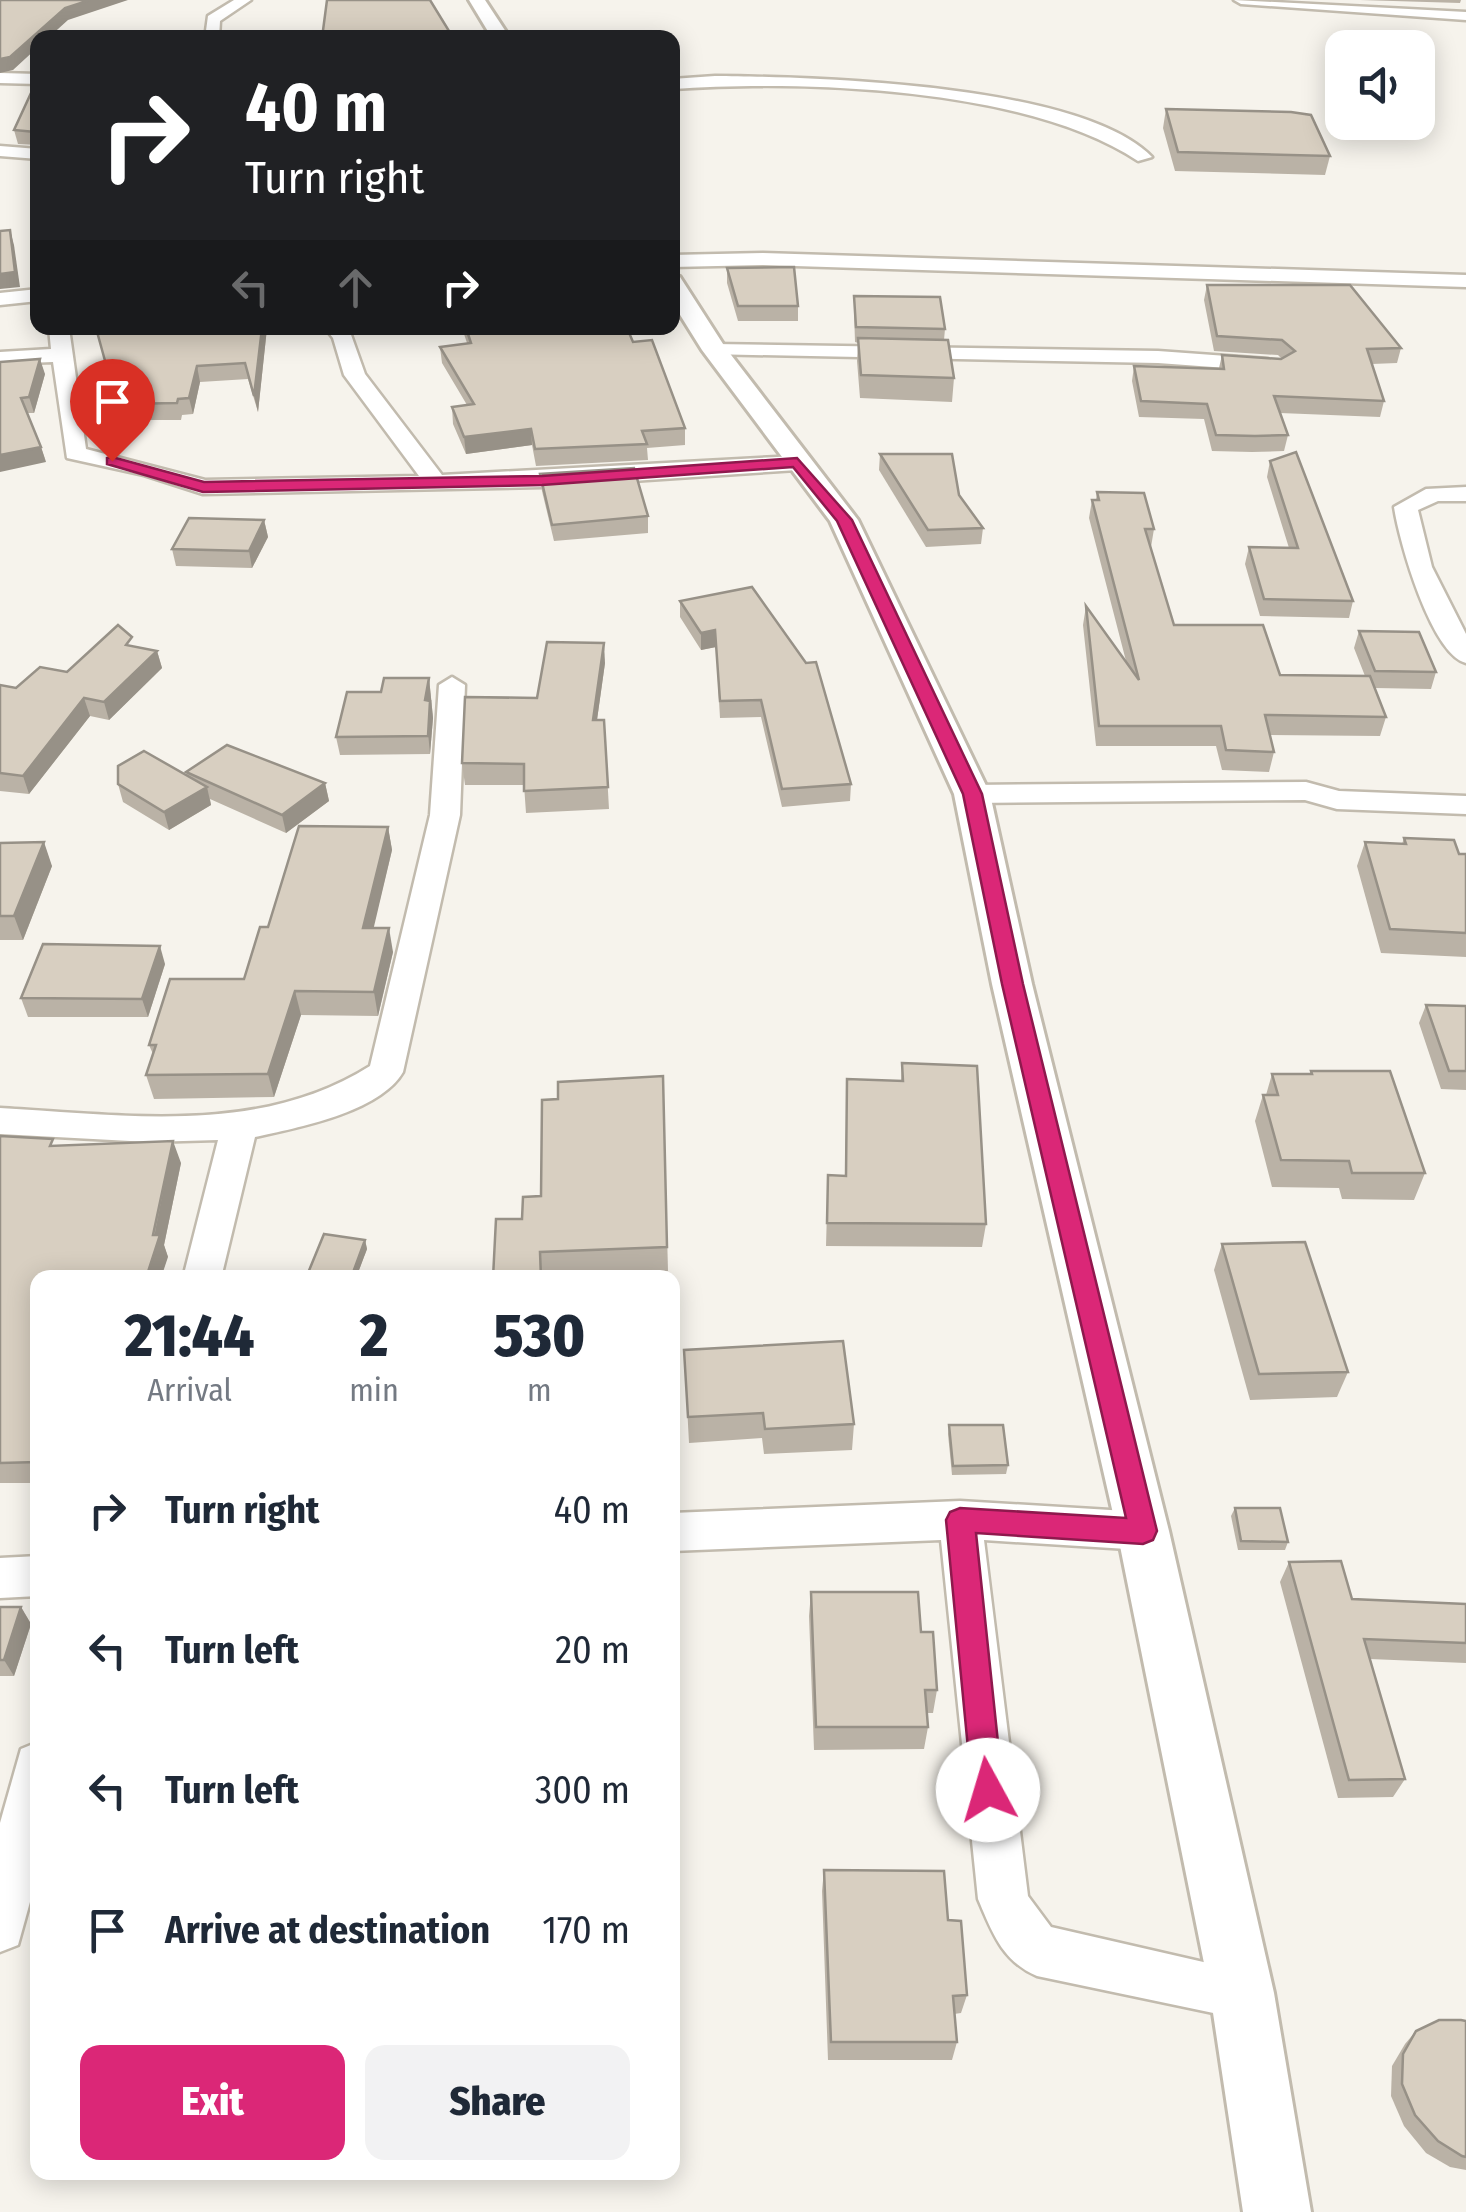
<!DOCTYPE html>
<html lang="en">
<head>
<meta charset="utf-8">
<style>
  :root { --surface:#fff; --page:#f2f2f3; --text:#1f2937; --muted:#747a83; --accent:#db2777 }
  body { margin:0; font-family:"Fira Sans Condensed",sans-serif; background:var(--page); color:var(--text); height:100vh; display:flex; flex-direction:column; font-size:38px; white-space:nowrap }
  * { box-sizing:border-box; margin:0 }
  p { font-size:32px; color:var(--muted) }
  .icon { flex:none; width:55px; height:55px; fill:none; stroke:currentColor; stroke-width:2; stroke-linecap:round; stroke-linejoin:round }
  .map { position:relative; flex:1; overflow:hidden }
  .sheet { position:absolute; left:30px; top:1270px; width:650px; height:910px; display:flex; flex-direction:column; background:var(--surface); border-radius:20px; box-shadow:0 5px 25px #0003 }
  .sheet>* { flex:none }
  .top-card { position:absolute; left:30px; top:30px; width:650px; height:305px; border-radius:20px; box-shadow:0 5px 25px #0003; background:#202124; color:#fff; overflow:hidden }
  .buttons { position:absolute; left:1325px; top:30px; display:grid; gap:20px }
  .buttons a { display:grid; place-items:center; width:110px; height:110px; border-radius:20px; background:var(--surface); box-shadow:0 5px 25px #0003; font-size:50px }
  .pin { position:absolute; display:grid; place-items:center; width:85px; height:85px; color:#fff; margin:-102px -42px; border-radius:50% 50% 50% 0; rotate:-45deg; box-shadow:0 0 10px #0007 }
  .pin .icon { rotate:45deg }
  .me { position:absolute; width:110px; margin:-55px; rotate:354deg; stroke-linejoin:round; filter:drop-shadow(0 0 8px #0008) }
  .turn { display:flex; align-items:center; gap:35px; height:210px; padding:0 50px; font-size:45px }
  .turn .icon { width:130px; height:130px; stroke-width:2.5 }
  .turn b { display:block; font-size:70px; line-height:85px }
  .lanes { display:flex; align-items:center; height:95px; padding:0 50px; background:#0003; justify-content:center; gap:50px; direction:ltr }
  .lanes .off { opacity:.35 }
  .eta { display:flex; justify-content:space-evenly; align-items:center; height:170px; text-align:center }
  .eta b { font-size:60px; font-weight:800; line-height:70px }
  .button { display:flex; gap:20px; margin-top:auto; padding:20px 50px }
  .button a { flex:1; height:115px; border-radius:20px; background:var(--accent); color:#fff; font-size:40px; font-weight:800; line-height:115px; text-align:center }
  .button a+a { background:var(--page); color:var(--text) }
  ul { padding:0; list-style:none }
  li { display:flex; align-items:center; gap:30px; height:140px; padding:0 50px }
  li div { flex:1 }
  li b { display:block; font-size:38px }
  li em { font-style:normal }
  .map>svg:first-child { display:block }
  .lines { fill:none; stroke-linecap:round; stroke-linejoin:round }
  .minor-casing { stroke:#c2bbae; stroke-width:5 }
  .tertiary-casing { stroke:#c2bbae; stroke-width:6 }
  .minor { fill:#fff; fill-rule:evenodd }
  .tertiary { fill:#fff; fill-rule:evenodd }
  .wall { fill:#bab2a6 }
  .shaded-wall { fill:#979187 }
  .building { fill:#d8cfc1; stroke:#979187; stroke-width:2.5 }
  .route { fill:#db2777; stroke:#8e194d; stroke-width:2.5 }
</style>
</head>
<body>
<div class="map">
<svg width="1466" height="2212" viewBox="0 0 1466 2212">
  <rect width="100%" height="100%" fill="#f6f3ec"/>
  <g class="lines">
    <defs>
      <g id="minor">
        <path d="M234,0H251L220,21L219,38H205L208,16Z"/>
        <path d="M1234,0L1466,12V20L1241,4Z"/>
        <path d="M0,73L38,74V84L0,83Z"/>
        <path d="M715,76C817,77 1081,84 1152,157L1138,161C1026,87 805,80 672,89V79Z"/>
        <path d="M0,146L38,149V159L0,156Z"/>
        <path d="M763,253L1466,275V287L763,265L672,267V255Z"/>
        <path d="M38,289V301L0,305V293Z"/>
        <path d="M49,328H69L86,449L205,480L419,476L344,375L333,338L325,328L350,332L365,374L442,475L797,456L808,463L797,470L542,487L203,494L144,475L67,458L53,362L0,364V352L51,349Z"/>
        <path d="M714,344L1158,351L1268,359L1278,365L1268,371L1158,363L707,354L704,350Z"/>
        <path d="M1466,487V501H1438L1418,510L1432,567L1466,634V663C1431,654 1399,541 1394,507L1426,489Z"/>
        <path d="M452,677L465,685L460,815L403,1072C380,1112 297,1128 255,1137L221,1278H183L218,1140L149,1142L0,1134V1108C126,1115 259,1136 370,1066L430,815L439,685Z"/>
        <path d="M1306,782L1339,791L1466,796V814L1337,809L1305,800L972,803L957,794L972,785Z"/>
        <path d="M960,1501L1143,1512L1158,1517L1165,1531L1158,1545L1143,1550L984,1540L1028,1896L1051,1927L1260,1975L1268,1993L1260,2011L1242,2019L1037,1976C1002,1961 992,1932 978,1899L941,1540L672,1551V1513Z"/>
        <path d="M38,1556V1596L0,1598V1558Z"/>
        <path d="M38,1742V1873L18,1945L0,1952V1823L21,1749Z"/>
      </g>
      <g id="tertiary">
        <path d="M469,0H485L510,38H492Z"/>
        <path d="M672,275L680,277L725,347L858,520L990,794L1032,984L1169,1531L1274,1993L1311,2212H1243L1210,1993L1117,1531L992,984L954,794L830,521L702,350L672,302Z"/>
      </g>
    </defs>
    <use href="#minor" class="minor-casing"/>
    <use href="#tertiary" class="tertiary-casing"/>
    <use href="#minor" class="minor"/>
    <use href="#tertiary" class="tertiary"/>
  </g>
  <g class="wall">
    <path d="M1360,0H1461L1460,3Z"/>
    <path d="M38,80V145L18,144L14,130Z"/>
    <path d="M1166,109L1330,156L1325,175L1175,171L1163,128Z"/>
    <path d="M727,268L798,306V321H738L727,283Z"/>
    <path d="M1207,285L1401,348L1397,363L1372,364L1384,401L1380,417L1280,413L1288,435L1284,451L1252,452L1212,451L1204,419L1139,417L1132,381L1134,366L1219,368L1222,355L1282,359L1278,355L1214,351L1204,300Z"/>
    <path d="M854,296L945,329L944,340L954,378L952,402L860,398L857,361L858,343L855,342L854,311Z"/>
    <path d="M96,328H267L258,412L248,379L200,382L193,414L182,415L181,420H126L124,414H117L116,409H112L108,393L111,383Z"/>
    <path d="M462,328H627L633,342L685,428V445L647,448L648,460L536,466L532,445L466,454L453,424L452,407L467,405L442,363L440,347L467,343Z"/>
    <path d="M0,362L45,374L34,413H27L41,447L46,462Z"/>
    <path d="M880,454L959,495L983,528L981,544L926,547L879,470Z"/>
    <path d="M1270,461L1353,601L1349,618L1260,616L1245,564L1249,547L1289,548L1267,477Z"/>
    <path d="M540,474L648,516V533L554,541L542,491Z"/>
    <path d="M1097,492L1154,529L1151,547L1174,625L1280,675L1365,676L1354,648L1359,631L1436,672L1431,689L1375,688L1386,717L1380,736L1270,735L1274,752L1269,772L1222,770L1216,746H1096L1083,625L1086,606L1126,661L1089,518L1092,500H1096Z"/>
    <path d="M264,520L268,537L252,568L176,566L172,549Z"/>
    <path d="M680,601L851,784L850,801L782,807L761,717L720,718L716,647L701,650L680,617Z"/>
    <path d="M135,646L157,651L162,668L109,720L90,716L29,794L0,791V685L16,688L67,672Z"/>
    <path d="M605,663L597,720H604L609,809L526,813L524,785H465L462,763L537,698Z"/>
    <path d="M429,678L433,718L430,754L340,755L336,737L381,692Z"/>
    <path d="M186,772L325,783L329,801L286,833L210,799L211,805L169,830L123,802L118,784L187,776Z"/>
    <path d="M388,827L392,850L373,928L393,952L378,1016L301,1015L274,1097L154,1099L146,1075L153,1054L149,1045L244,979L268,927Z"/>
    <path d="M1404,838L1459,854H1466V957L1381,953L1357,866L1365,842L1402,844Z"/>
    <path d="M0,843L52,866L23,940H0Z"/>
    <path d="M165,964L148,1017H28L21,998Z"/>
    <path d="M1426,1005L1466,1006V1090L1441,1089L1419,1023Z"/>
    <path d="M902,1063L986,1224L982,1247L826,1246L828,1175L845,1176L847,1079L901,1081Z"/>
    <path d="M1311,1071L1425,1173L1414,1200L1342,1199L1339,1188L1272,1187L1255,1121L1263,1095H1266L1272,1074H1310Z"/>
    <path d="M663,1076L668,1271L543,1276L522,1219L541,1196L558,1099Z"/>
    <path d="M0,1136L56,1146L181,1163L164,1245L168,1257L38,1278V1483H0Z"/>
    <path d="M365,1240L367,1249L356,1278H309L308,1273Z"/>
    <path d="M1222,1244L1348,1372L1337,1397L1250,1400L1214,1270Z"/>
    <path d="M684,1350L854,1424L852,1450L764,1454L762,1438L689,1443Z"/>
    <path d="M949,1425L1008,1465L1006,1474L952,1475L948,1434Z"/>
    <path d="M1235,1508L1288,1542L1285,1550H1238L1231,1516Z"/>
    <path d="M1289,1562L1352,1599L1466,1604V1663L1370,1659L1405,1779L1393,1797L1338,1798L1280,1582Z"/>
    <path d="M811,1592L921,1632L937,1690L933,1713H927L928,1727L924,1749L814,1750L809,1616Z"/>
    <path d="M0,1607H21L31,1624L14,1676H0Z"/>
    <path d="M824,1870L948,1920L967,1995L961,2013L954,2014L957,2042L952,2060H828L822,1891Z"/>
    <path d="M1466,2021V2170L1450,2167L1426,2153L1404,2126L1391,2096L1392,2066L1405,2044L1416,2031Z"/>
  </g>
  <g class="shaded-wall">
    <path d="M90,0H128L68,20L48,38H38V47L13,70L0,73V59L65,8Z"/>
    <path d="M449,31V38H392Z"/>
    <path d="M10,230L14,245L20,287L0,289V274Z"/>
    <path d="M262,328H267L258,412L254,396Z"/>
    <path d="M40,359L45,374L34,413L29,397Z"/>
    <path d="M197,366L200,382L193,414L189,398Z"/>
    <path d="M531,429L532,445L466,454L464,437Z"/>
    <path d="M41,447L46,462L0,472V455Z"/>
    <path d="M264,520L268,537L252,568L249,551Z"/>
    <path d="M715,630L716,647L701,650V633Z"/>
    <path d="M604,643L605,663L594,741L593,720Z"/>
    <path d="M157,651L162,668L109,720L104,702Z"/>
    <path d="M429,678L433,718L430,754L425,700Z"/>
    <path d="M84,698L90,716L29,794L23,776Z"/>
    <path d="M325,783L329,801L286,833L282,815Z"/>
    <path d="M207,787L211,805L169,830L164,812Z"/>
    <path d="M388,827L392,850L368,952L363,928Z"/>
    <path d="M44,842L52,866L23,940L14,916Z"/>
    <path d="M389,928L393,952L378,1016L374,992Z"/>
    <path d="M160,946L165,964L148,1017L142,999Z"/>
    <path d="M295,991L301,1015L274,1097L268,1074Z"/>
    <path d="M173,1141L181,1163L164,1245L168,1257L161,1278H146Z"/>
    <path d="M365,1240L367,1249L356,1278H351Z"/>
    <path d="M21,1607L31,1624L14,1676L4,1660Z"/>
  </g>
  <g class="building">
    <path d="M0,0H90L65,8L10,57L0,59Z"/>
    <path d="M327,0H430L449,31L392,38H322Z"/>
    <path d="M37,80H38V136L35,132L14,130Z"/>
    <path d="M1166,109L1291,112L1311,115L1330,156L1178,152Z"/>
    <path d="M10,230L15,272L0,274V231Z"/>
    <path d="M794,267L798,306H738L727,268Z"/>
    <path d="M1207,285H1350L1401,348L1367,349L1384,401L1274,396L1288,435L1255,436L1216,435L1207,404L1141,401L1134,366L1224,369L1222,355L1281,359L1295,351L1282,340L1217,336Z"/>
    <path d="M854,296L940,297L945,329L856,327Z"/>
    <path d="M96,328H262L254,396L245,363L197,366L189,398L178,399L177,403L122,404L123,397L113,398L114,392L108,393L116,367L107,368Z"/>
    <path d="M466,328H627L633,342L652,340L685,428L642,431L647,444L535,449L531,429L464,437L452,407L474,404L440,347L471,343Z"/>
    <path d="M858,338L948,340L954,378L861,375Z"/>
    <path d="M40,359L29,397L21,398L41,447L0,455V362Z"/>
    <path d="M1296,452L1353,601L1264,599L1249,547L1298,548L1270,461Z"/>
    <path d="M880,454H952L959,495L983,528L928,530Z"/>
    <path d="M634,468L648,516L552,525L540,474Z"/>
    <path d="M1097,492L1144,493L1154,529H1145L1174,625H1263L1280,675L1370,676L1386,717L1265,715L1274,752L1226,750L1221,726H1099L1086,606L1139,680L1092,500H1099Z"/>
    <path d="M189,518L264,520L249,551L172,549Z"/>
    <path d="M752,587L806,663L816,662L851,784L782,789L761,700L720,701L715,630L701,633L680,601Z"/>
    <path d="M118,625L132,637L126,645L157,651L104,702L84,698L23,776L0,773V685L16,688L40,667L67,672Z"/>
    <path d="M1359,631L1419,632L1436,672L1375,671Z"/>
    <path d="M547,642L604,643L593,720H604L608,787L524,791V764L462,763L465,697L537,698Z"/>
    <path d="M384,678H429L425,700L430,701L428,736L336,737L347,692H381Z"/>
    <path d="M227,745L325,783L282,815L186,772Z"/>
    <path d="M144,751L207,787L164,812L118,784V766Z"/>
    <path d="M299,826L388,827L363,928H389L374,992L295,991L268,1074L146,1075L156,1045H149L170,979H244L260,927H268Z"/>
    <path d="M1404,838L1454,840L1459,854H1466V933L1390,929L1365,842L1406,844Z"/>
    <path d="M44,842L14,916H0V843Z"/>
    <path d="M43,944L160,946L142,999L21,998Z"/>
    <path d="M1426,1005L1466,1006V1071H1449Z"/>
    <path d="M902,1063L977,1066L986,1224L827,1223L828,1175L846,1176L847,1079L903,1081Z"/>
    <path d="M1311,1071H1390L1425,1173H1352L1349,1161L1281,1160L1263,1095H1278L1272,1074H1312Z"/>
    <path d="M663,1076L667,1247L540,1252L541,1278H493L496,1219H522L523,1197L541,1196L542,1100L558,1099V1082Z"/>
    <path d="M0,1136L53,1139L50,1146L173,1141L153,1235H160L146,1278H38V1462L0,1463Z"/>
    <path d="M324,1234L365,1240L351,1278L308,1273Z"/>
    <path d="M1305,1242L1348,1372L1259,1374L1222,1244Z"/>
    <path d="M843,1341L854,1424L765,1429L763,1413L688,1417L684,1350Z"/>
    <path d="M949,1425H1003L1008,1465L953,1466Z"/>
    <path d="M1235,1508H1280L1288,1542L1241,1541Z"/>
    <path d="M1341,1561L1352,1599L1466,1604V1643L1364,1639L1405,1779L1349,1780L1289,1562Z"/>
    <path d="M811,1592H918L921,1632H933L937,1690H925L928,1727H816Z"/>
    <path d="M0,1607H21L4,1660H0Z"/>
    <path d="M824,1870L944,1871L948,1920L961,1921L967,1995L953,1996L957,2042H831Z"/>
    <path d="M1439,2020H1461L1466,2021V2157L1462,2156L1438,2141L1415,2115L1402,2084L1403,2054L1416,2031Z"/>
  </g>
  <path class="route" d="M112,457L204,482L542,476L797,458L852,520L982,794L1023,984L1157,1531L1153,1540L1143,1544L976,1533L1003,1790L999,1801L988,1805L976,1801L972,1790L946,1520L950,1512L960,1508L1126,1518L1002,984L963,794L837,521L793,467L542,485L203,492L107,464V458Z"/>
</svg>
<div class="buttons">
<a><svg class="icon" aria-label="sound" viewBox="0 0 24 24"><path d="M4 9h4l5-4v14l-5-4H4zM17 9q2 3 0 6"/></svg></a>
</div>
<div class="pin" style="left:112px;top:461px;background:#d93025"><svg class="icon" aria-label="arrive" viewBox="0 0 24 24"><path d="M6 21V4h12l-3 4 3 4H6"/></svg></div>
<svg class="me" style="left:988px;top:1790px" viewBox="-20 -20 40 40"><circle r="19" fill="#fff"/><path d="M0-13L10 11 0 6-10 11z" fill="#db2777"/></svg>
<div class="top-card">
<div class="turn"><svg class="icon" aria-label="right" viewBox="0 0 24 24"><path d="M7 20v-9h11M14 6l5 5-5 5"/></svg><div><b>40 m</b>Turn right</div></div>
<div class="lanes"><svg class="icon off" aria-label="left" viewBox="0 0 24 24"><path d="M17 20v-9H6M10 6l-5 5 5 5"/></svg><svg class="icon off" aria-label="ahead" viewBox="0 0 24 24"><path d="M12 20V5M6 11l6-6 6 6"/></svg><svg class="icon" aria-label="right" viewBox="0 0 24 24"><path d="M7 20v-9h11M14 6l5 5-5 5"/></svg></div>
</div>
<section class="sheet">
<div class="eta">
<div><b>21:44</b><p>Arrival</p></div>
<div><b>2</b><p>min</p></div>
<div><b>530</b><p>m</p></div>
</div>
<ul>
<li><svg class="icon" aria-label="right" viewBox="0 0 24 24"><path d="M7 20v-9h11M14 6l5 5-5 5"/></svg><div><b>Turn right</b></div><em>40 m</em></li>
<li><svg class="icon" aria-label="left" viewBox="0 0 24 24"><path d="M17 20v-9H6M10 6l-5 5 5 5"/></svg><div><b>Turn left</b></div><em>20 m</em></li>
<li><svg class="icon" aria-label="left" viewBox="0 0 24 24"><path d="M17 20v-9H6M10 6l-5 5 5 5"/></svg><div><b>Turn left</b></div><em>300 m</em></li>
<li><svg class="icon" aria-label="arrive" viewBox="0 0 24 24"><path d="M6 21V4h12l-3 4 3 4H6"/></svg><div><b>Arrive at destination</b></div><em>170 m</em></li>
</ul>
<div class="button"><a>Exit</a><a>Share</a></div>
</section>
</div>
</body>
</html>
